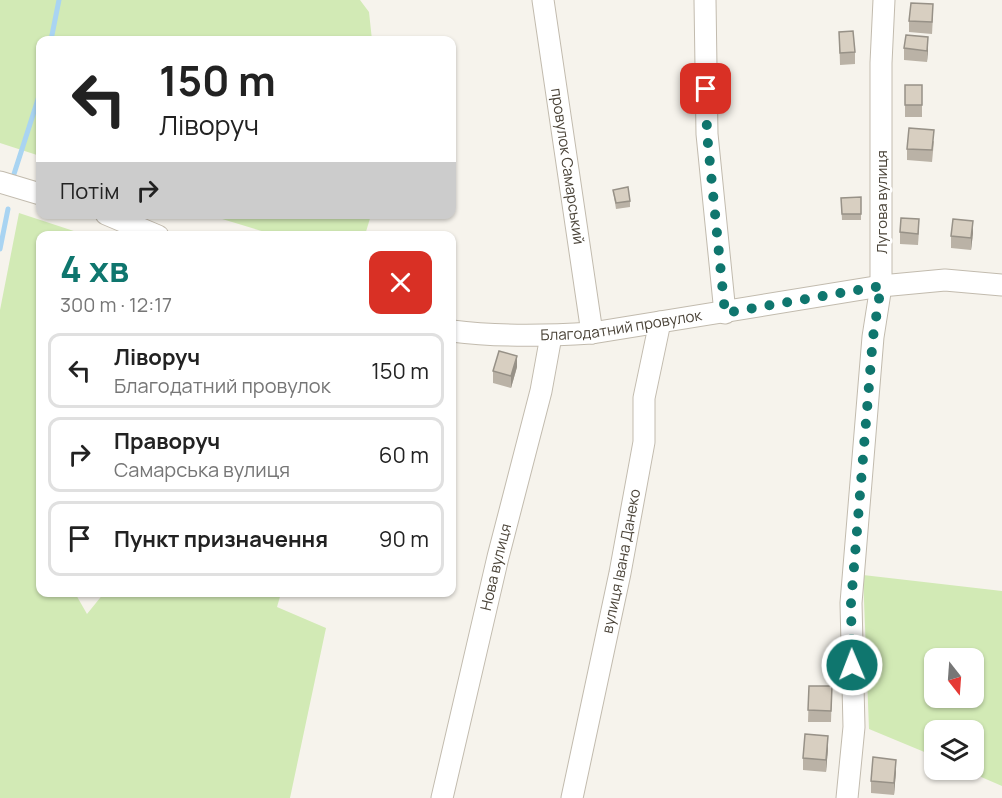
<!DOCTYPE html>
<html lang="uk">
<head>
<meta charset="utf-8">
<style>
  :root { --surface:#fff; --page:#f6f6f6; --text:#222; --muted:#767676; --line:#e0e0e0; --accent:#0f766e }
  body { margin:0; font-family:Manrope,sans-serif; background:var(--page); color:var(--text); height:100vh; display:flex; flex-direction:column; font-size:22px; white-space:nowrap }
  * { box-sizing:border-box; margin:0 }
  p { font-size:20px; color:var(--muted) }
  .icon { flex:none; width:33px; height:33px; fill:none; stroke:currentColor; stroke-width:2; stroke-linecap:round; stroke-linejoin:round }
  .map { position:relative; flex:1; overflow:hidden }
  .side { position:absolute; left:36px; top:231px; width:420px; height:366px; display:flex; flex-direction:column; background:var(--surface); border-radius:12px; box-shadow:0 2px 4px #0004 }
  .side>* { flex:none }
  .hud { position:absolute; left:36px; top:36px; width:420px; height:183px; border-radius:12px; box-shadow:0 2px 4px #0004; background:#fff; color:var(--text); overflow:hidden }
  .needle { width:39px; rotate:163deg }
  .tools { position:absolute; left:924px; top:648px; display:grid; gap:12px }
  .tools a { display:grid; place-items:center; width:60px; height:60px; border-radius:12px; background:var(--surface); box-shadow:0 2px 4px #0004; font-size:30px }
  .pin { position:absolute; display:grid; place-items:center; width:51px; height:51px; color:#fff; margin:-26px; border-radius:12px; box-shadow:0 3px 9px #0006 }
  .me { position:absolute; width:66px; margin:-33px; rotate:359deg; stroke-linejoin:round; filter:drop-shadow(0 0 4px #0008) }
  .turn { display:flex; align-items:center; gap:21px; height:126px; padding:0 24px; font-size:27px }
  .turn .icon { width:78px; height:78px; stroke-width:2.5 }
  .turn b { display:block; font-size:42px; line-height:51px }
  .then { display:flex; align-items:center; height:57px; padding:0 24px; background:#0003; gap:12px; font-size:22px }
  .round { display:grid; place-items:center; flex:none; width:63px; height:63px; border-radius:12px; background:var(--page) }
  .summary { display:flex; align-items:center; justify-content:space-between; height:102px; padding:0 24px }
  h1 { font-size:36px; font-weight:700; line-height:45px; color:var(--accent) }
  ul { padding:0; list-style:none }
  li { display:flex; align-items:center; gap:18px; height:75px; margin:0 12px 9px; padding:0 12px; border:3px solid var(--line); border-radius:12px }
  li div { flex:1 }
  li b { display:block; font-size:22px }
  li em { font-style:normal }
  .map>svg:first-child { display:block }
  .green { fill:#d2eab5; fill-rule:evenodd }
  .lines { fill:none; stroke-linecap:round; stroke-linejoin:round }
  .stream { stroke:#a9d4f2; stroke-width:5 }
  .minor-casing { stroke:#c2bbae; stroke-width:23 }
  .minor { stroke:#fff; stroke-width:21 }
  .wall { fill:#bab2a6 }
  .shaded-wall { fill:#979187 }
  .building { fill:#d8cfc1; stroke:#979187; stroke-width:1.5 }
  .route { stroke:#0f766e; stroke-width:10; stroke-dasharray:0 18 }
  .labels { text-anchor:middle; stroke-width:5; stroke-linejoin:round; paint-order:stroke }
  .street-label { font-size:15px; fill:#4b4439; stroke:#fff }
</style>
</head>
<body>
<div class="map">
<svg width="1002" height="798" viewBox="0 0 1002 798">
  <rect width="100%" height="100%" fill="#f6f3ec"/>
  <g class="green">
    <path d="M0,0H360L369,12L372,40H40V156L0,143Z"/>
    <path d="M19,213L86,235L40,236V592L75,593L87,614L104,593H281L277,607L326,628L290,798H0V310Z"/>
    <path d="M209,215L371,214V215L365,235H275Z"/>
    <path d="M863,575L1002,591V786L965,770H974V730H934V756L869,729ZM934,658H974V698H934Z"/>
  </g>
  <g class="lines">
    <g class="stream">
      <path d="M51,40L59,0"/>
      <path d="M14,174L40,93"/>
      <path d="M0,249L8,209"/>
    </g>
    <defs>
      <g id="minor">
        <path id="s1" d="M543,0L592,333"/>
        <path d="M705,0L707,134L725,313"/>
        <path d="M0,182L40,194"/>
        <path d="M106,214L158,236"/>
        <path id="s2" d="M452,331C498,337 545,336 592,333L881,286L945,280L1002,285"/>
        <path id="s3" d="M442,798L498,557L541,391L551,336"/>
        <path id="s4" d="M572,798L620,573L644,442V398L660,322"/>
        <path d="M847,798L854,727L851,603L873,337L881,286V63L884,0"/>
      </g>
    </defs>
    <use href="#minor" class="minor-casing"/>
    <use href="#minor" class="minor"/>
  </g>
  <g class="wall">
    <path d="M933,16L932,34L909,32V21Z"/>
    <path d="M839,32L855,52V64L840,65Z"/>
    <path d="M904,48L928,49L927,62L904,60Z"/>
    <rect x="905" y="85" width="17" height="32"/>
    <path d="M934,141L932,162L907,160V149Z"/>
    <path d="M613,190L630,201V207L616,209Z"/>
    <path d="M861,197V220H842L841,198Z"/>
    <path d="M919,231L918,245L900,244V232Z"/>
    <path d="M973,233L971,250L951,248V236Z"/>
    <path d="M517,367L511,388L493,383V371Z"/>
    <path d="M809,686H832L831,722H808Z"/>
    <path d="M828,748L826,772L803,770V758Z"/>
    <path d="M896,771L894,795L871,793V781Z"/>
  </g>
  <g class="shaded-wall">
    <path d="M928,37V49L927,62V51Z"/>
    <path d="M973,221V233L971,250V238Z"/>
    <path d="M517,356V367L511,388V376Z"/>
    <path d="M828,736V748L826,772V760Z"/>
    <path d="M896,760V771L894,795V783Z"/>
  </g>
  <g class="building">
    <path d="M911,3L933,4L932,22L909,21Z"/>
    <path d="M853,31L855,52L840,53L839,32Z"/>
    <path d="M906,35L928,37L927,51L904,48Z"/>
    <rect x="905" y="85" width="17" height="20"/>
    <path d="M909,128L934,130L932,150L907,149Z"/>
    <path d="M628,187L630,201L616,203L613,190Z"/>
    <path d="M861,197V214H842L841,198Z"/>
    <path d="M901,218L919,219L918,234L900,232Z"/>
    <path d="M953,219L973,221L971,238L951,236Z"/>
    <path d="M499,351L517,356L511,376L493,371Z"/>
    <path d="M809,686H832L831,711L808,710Z"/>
    <path d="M805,734L828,736L826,760L803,758Z"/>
    <path d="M873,757L896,760L894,783L871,781Z"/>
  </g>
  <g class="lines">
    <path class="route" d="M706,89L707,134L725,313L881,286L873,337L851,603L852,665"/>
  </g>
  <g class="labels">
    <g class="street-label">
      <text dy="5" stroke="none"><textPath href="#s1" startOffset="168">провулок Самарський</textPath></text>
      <text transform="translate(882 202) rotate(-90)" y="5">Лугова вулиця</text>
      <text dy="5" stroke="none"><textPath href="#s2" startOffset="170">Благодатний провулок</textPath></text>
      <text dy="5" stroke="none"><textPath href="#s4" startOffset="242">вулиця Івана Данеко</textPath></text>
      <text dy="5" stroke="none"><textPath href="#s3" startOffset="237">Нова вулиця</textPath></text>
    </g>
  </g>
</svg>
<div class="tools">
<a><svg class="needle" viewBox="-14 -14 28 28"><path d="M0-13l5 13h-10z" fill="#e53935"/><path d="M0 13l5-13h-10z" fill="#767676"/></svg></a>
<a><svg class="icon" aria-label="layers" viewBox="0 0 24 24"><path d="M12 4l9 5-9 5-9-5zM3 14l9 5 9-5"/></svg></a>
</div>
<div class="pin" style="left:706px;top:89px;background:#d93025"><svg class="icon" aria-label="arrive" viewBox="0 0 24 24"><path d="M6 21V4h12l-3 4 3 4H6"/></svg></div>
<svg class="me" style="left:852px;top:665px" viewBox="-20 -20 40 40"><circle r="17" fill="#0f766e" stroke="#fff" stroke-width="3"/><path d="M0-11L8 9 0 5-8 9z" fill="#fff"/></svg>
<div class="hud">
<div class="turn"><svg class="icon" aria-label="left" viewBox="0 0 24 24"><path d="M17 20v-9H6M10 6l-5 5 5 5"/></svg><div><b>150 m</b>Ліворуч</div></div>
<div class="then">Потім<svg class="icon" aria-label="right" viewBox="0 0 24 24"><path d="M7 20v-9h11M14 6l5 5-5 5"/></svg></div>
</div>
<section class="side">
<div class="summary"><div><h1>4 хв</h1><p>300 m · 12:17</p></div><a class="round" style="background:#d93025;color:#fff"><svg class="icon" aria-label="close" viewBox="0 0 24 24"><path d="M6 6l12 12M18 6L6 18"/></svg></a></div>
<ul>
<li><svg class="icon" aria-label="left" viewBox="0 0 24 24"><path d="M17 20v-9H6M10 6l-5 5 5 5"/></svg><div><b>Ліворуч</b><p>Благодатний провулок</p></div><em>150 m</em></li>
<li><svg class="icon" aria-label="right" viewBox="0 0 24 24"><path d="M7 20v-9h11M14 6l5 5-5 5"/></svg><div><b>Праворуч</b><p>Самарська вулиця</p></div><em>60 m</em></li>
<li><svg class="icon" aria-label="arrive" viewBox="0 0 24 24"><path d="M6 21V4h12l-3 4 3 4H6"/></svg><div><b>Пункт призначення</b></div><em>90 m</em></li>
</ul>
</section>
</div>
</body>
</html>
